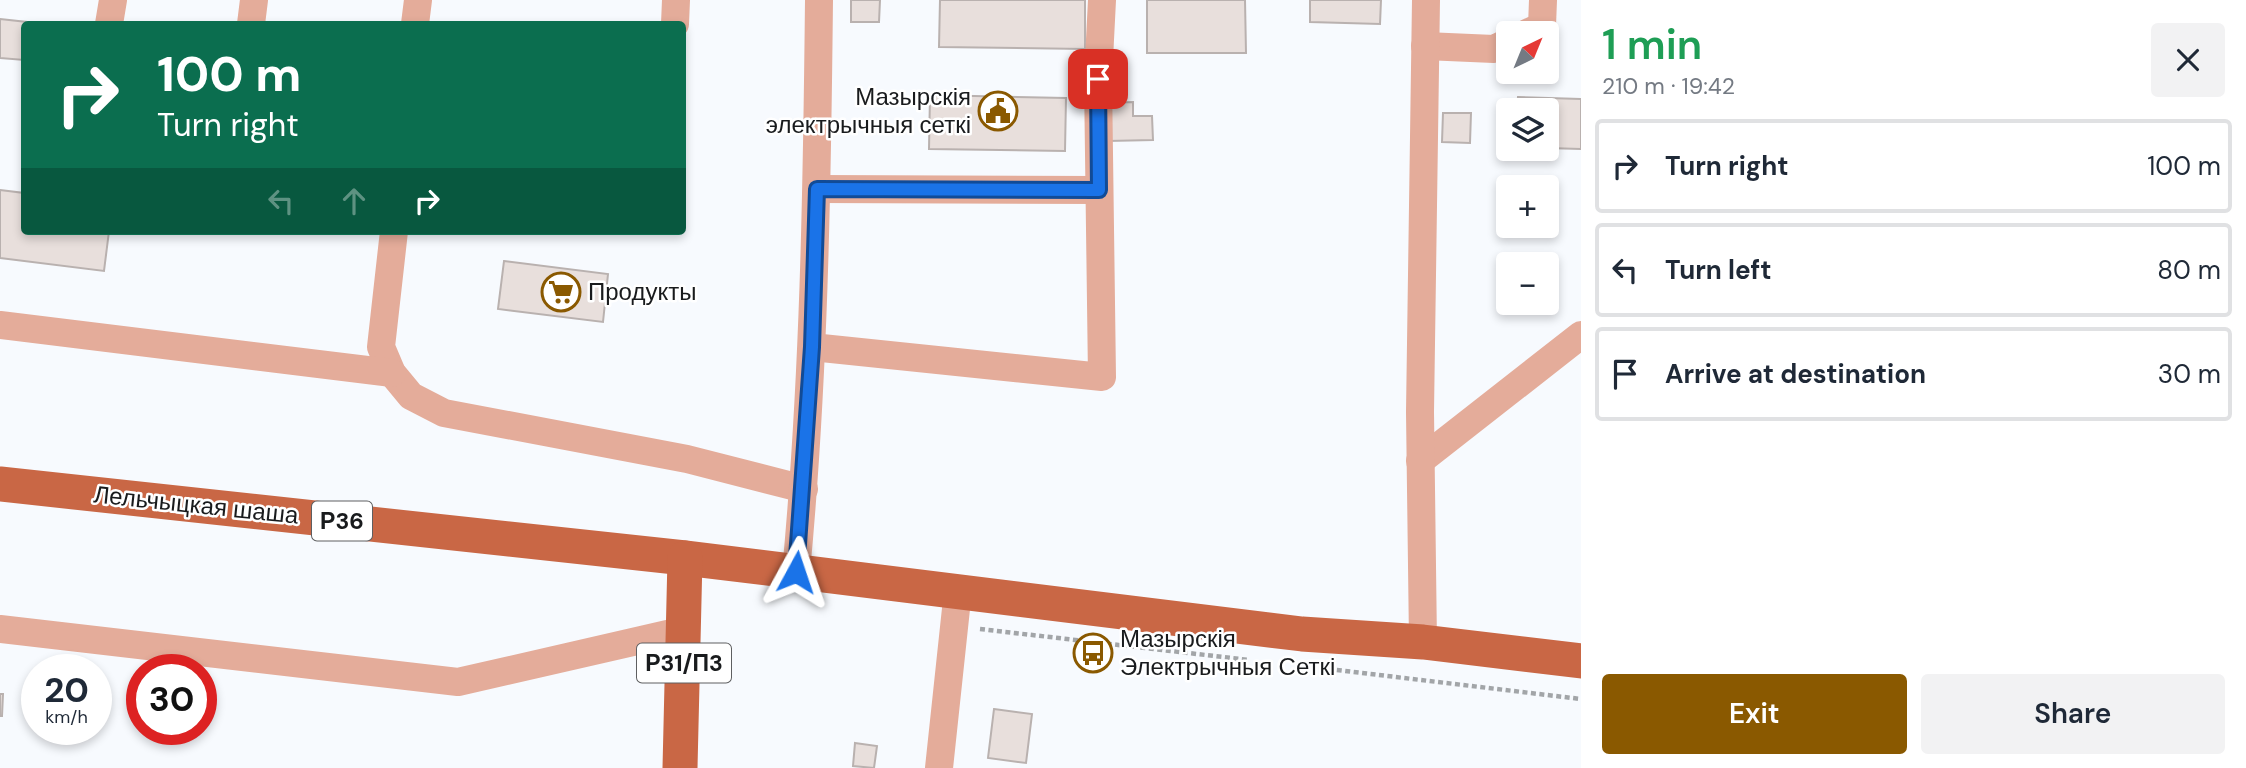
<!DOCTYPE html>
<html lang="en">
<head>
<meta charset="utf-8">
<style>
  :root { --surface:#fff; --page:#f2f2f3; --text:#1f2937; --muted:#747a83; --line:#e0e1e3; --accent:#8a5900 }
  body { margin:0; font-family:"DM Sans",sans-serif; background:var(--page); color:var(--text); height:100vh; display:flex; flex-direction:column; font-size:26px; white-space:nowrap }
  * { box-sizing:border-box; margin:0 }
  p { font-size:23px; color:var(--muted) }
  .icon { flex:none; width:38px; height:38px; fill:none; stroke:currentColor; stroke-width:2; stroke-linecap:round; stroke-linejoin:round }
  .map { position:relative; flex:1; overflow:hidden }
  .details { display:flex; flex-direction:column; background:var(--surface); width:665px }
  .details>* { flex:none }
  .top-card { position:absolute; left:21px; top:21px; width:665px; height:214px; border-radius:7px; box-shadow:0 4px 10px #0003; background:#0b6e4f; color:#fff; overflow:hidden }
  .needle { width:46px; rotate:43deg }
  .tools { position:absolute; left:1496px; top:21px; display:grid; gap:14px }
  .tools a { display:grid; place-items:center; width:63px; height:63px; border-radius:7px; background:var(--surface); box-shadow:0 4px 10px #0003; font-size:35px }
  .speed { position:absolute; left:21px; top:654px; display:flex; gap:14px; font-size:35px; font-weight:700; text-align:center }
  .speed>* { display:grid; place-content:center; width:91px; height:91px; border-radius:50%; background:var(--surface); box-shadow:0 4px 10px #0003; line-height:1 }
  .speed small { font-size:18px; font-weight:400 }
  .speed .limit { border:10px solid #d22; background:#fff; color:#111 }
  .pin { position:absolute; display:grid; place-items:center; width:60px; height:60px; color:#fff; margin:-30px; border-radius:14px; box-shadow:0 4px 10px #0006 }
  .me { position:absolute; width:77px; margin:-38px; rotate:5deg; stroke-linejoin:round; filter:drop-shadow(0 0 5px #0008) }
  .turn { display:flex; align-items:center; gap:24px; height:147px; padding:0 21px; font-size:32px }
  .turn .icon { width:91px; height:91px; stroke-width:2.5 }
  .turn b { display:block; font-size:49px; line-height:60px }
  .lanes { display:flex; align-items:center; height:66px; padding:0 21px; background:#0003; justify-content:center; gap:35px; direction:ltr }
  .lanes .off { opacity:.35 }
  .round { display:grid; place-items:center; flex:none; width:74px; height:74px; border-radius:7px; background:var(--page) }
  .head { display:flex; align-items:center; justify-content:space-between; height:119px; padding:0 21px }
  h1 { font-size:42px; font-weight:600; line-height:52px; color:#1e9e55 }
  .cta { display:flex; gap:14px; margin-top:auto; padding:14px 21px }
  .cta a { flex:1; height:80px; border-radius:7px; background:var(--accent); color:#fff; font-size:28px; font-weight:600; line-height:80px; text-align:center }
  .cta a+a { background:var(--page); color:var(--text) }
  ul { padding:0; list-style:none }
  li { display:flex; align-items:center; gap:21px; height:94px; margin:0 14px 10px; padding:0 7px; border:4px solid var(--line); border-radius:7px }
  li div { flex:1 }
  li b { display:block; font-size:26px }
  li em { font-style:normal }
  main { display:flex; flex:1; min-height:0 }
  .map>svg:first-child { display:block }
  .building { fill:#e8dfdc; stroke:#b9b1af; stroke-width:2 }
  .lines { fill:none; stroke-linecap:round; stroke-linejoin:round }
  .path { stroke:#a2a5a8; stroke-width:4.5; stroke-dasharray:5 3.5; stroke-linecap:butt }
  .minor { stroke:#e4ac9a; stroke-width:28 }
  .major { stroke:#c96745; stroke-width:35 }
  .route-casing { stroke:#114b97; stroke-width:18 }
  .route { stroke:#1a73e8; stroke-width:12 }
  .labels { text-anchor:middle; stroke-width:5; stroke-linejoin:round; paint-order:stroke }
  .shield { fill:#fff; stroke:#5e5f61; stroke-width:2 }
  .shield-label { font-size:23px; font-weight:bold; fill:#191b1d }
  .poi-label { font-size:24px; fill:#191b1d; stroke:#fff; text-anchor:start }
  .street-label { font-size:24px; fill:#191b1d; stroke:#fff }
</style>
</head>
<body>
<main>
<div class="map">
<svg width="1581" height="768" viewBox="0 0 1581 768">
  <rect width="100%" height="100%" fill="#f7fafe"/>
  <g class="building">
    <path d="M851,0H880L879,22H851Z"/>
    <path d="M940,0H1085V49L939,47Z"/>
    <path d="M1147,0H1245L1246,53H1147Z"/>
    <path d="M1310,0H1381L1380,24L1310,22Z"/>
    <path d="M0,19L36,23V24H24V60L0,58Z"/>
    <path d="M930,95L1066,98L1065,151L929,149Z"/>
    <path d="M1518,97L1581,99V149L1547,148V110H1517Z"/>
    <path d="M1133,102V116H1152L1153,140L1108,141L1106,103Z"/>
    <path d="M1443,113H1471L1470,143L1442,142Z"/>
    <path d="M0,190L24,193V231H109L104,271L0,258Z"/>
    <path d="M504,261L608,274L603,322L498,309Z"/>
    <path d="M0,694H3L2,716H0Z"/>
    <path d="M994,709L1032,714L1026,763L988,758Z"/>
    <path d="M855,743L877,746L874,768L853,766Z"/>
  </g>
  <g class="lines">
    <g class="path">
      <path d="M980,629L1249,660"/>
      <path d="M1303,666L1581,699"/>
    </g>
    <g class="minor">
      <path d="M109,24L113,0"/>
      <path d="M251,24L254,0"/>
      <path d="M415,24L418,0"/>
      <path d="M675,24L676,0"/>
      <path d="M1527,33L1542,26L1543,0"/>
      <path d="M1425,46L1494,49L1508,42"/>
      <path d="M817,189L1099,190"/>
      <path d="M394,231L381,347L392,373L411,396L444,413L687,459L804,489"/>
      <path d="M0,325L392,373"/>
      <path d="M812,347L1102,377L1098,79L1102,0"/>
      <path d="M1420,461L1581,335"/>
      <path d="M796,572C814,381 817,191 819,0"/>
      <path d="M0,629L458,682L685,630"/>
      <path d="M1423,642L1420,412L1426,0"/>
      <path d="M939,768L958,590"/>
    </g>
    <g class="major">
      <path d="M0,484L685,558L1302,634L1423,642L1581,661"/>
      <path d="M680,768L685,558"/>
    </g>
  </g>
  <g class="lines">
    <defs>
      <path id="route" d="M796,572L812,347L817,189L1099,190L1098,79"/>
    </defs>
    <use href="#route" class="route-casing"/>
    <use href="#route" class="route"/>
  </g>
  <defs>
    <symbol id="civic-ring" viewBox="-11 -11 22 22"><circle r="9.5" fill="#fff" stroke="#8a5900" stroke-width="1.5"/><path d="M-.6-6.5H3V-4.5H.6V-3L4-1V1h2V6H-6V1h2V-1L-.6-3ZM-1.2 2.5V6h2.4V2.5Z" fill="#8a5900"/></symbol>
    <symbol id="supermarket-ring" viewBox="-11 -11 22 22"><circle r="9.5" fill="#fff" stroke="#8a5900" stroke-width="1.5"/><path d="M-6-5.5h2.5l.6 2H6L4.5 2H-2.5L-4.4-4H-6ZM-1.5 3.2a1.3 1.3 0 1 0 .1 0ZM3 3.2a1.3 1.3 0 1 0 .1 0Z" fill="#8a5900"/></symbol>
    <symbol id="bus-ring" viewBox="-11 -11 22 22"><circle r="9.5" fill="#fff" stroke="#8a5900" stroke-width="1.5"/><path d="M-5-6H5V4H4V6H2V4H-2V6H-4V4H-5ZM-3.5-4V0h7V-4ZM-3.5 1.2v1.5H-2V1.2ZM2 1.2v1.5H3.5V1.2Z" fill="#8a5900"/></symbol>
  </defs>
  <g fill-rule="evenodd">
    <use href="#civic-ring" x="976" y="89" width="44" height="44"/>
    <use href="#supermarket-ring" x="539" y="270" width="44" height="44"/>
    <use href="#bus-ring" x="1071" y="631" width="44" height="44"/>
  </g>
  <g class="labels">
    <g class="shield">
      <rect x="312" y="501.5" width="60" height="39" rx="5"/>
      <rect x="637" y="643.5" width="94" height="39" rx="5"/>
    </g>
    <g class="shield-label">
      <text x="342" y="529">Р36</text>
      <text x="684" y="671">Р31/П3</text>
    </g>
    <g class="poi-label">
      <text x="971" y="105" text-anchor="end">Мазырскія<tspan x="971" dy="28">электрычныя сеткі</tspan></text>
      <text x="588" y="300">Продукты</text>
      <text x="1120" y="647">Мазырскія<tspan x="1120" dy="28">Электрычныя Сеткі</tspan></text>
    </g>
    <g class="street-label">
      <text transform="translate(196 505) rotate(6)" y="8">Лельчыцкая шаша</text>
    </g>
  </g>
</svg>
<div class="tools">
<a><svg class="needle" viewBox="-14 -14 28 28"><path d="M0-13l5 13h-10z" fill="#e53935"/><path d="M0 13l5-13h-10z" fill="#747a83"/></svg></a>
<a><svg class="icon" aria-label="layers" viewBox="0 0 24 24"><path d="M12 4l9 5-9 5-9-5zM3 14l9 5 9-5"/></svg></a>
<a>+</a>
<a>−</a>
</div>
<div class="speed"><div>20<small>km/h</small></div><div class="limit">30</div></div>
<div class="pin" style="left:1098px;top:79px;background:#d93025"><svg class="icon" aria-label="arrive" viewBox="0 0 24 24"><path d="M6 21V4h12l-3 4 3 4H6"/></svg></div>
<svg class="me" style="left:796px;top:572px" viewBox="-20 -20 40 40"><path d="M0-17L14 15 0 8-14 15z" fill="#1a73e8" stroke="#fff" stroke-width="4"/></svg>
<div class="top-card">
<div class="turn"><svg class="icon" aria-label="right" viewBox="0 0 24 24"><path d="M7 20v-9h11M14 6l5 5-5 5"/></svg><div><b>100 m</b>Turn right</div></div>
<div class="lanes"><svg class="icon off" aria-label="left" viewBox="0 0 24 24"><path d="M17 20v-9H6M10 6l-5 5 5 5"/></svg><svg class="icon off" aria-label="ahead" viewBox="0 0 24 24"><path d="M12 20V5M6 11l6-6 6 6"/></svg><svg class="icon" aria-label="right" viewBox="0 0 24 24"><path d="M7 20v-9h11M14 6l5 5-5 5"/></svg></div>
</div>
</div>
<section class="details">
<div class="head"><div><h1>1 min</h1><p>210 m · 19:42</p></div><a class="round"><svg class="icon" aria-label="close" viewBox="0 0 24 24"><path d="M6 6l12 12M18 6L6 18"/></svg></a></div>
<ul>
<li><svg class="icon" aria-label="right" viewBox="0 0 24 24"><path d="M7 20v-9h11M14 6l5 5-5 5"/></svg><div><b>Turn right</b></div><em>100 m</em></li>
<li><svg class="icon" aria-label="left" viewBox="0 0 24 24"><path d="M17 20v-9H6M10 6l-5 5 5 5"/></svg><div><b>Turn left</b></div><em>80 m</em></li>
<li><svg class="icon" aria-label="arrive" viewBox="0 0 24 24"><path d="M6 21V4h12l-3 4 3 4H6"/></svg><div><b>Arrive at destination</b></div><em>30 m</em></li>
</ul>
<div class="cta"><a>Exit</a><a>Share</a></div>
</section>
</main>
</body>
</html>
